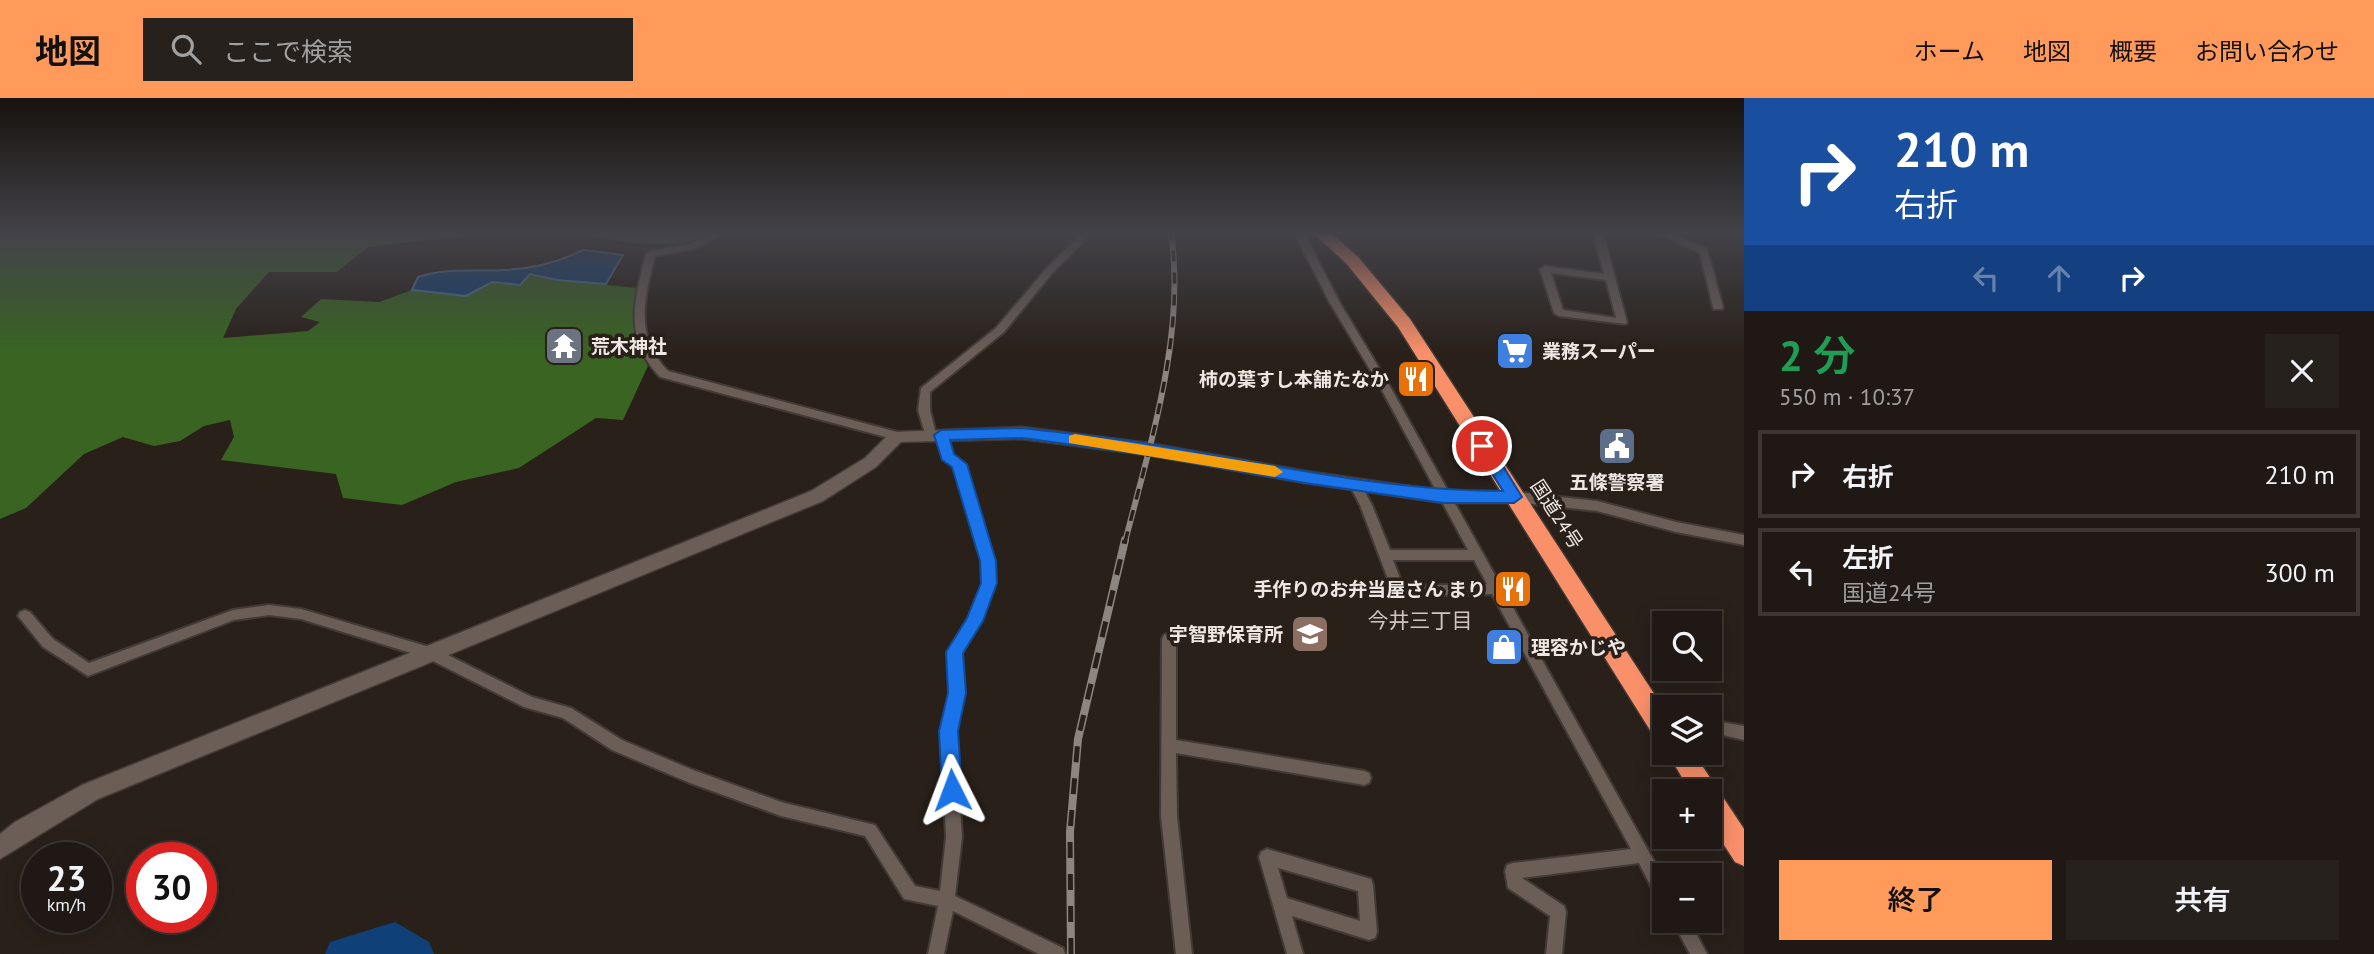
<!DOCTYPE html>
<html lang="ja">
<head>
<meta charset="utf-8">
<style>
  :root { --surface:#1f1814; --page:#27211d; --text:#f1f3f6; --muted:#a1a0a0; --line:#3c3734; --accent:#ff9a5b }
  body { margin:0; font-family:"PT Sans","Noto Sans JP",sans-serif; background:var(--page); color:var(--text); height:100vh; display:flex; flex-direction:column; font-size:26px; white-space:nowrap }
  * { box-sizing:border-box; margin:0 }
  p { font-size:23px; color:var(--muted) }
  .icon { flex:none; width:38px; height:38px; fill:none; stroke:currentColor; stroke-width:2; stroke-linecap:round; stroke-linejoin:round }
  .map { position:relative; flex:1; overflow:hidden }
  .drawer { display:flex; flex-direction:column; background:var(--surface); width:630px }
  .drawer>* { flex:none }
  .hud { background:#1a4fa0; color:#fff; overflow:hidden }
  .tools { position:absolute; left:1652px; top:513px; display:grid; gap:14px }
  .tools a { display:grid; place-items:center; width:70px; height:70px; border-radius:0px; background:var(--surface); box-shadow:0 4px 18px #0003,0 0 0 2px var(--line); font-size:35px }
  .speed { position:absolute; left:21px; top:744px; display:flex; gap:14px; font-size:35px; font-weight:700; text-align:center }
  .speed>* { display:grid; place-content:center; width:91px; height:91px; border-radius:50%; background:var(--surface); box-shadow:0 4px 18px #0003,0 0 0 2px var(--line); line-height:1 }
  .speed small { font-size:18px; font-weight:400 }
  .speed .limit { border:10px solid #d22; background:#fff; color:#111 }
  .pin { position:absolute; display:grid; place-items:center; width:60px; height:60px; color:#fff; margin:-30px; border:4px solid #fff; border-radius:50%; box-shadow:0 2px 7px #0007 }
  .me { position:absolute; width:77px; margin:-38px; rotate:357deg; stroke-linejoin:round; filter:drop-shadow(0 0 5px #0008) }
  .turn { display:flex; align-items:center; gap:24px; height:147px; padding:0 35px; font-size:32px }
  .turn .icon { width:91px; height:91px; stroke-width:2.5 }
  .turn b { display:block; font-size:49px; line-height:60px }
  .lanes { display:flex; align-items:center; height:66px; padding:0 35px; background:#0003; justify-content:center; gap:35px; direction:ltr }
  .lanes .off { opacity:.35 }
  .round { display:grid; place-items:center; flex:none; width:74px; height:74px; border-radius:0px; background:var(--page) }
  .head { display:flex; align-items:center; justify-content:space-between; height:119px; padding:0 35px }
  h1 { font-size:42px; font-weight:600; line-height:52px; color:#1e9e55 }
  .primary-button { display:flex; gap:14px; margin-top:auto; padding:14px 35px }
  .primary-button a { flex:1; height:80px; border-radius:0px; background:var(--accent); color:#111; font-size:28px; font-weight:600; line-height:80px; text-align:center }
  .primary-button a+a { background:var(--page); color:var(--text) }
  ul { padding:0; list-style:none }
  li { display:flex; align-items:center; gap:21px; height:88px; margin:0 14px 10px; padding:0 21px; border:4px solid var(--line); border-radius:0px }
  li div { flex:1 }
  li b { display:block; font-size:26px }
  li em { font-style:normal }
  header { display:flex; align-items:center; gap:42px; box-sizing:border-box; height:98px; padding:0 35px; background:var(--accent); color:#111 }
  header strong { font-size:33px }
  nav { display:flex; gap:38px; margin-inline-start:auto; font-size:24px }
  .search { width:490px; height:63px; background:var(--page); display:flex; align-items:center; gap:18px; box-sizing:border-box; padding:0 24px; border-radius:0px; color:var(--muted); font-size:26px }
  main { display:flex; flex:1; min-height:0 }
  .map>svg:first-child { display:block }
  .forest { fill:#396422 }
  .water { fill:#0f4178; stroke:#527398; stroke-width:2 }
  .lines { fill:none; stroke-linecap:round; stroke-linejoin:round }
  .river { fill:#0f4178; fill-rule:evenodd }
  .street-casing { stroke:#423a36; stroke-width:4 }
  .secondary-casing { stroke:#423a36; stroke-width:3 }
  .highway-casing { stroke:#423a36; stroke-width:3 }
  .street { fill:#6a5e57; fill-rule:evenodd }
  .secondary { fill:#6a5e57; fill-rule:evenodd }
  .highway { fill:#fa906a; fill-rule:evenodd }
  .rail-far1-casing { stroke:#8d8580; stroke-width:6 }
  .rail-casing { stroke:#8d8580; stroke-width:8 }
  .rail-far1 { stroke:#29201a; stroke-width:3.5; stroke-dasharray:11; stroke-linecap:butt }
  .rail { stroke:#29201a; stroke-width:5; stroke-dasharray:16; stroke-linecap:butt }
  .route { fill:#1a73e8; stroke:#114b97; stroke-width:2 }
  .slow { fill:#f59e0b }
  .labels { text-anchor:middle; stroke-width:7; stroke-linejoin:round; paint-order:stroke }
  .poi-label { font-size:19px; font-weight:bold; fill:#eee7e3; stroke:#29201a; text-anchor:start }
  .street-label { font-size:19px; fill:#eee7e3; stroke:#29201a }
  .neighbourhood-label { font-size:21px; fill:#d2c5bd; stroke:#29201a }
</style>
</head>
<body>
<header>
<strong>地図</strong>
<div class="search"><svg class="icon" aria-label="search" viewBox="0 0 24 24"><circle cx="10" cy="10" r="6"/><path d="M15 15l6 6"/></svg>ここで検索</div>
<nav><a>ホーム</a><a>地図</a><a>概要</a><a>お問い合わせ</a></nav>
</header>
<main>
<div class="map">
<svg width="1744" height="856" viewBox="0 0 1744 856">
  <rect width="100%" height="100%" fill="#29201a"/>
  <g class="forest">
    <path d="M0,135H485L368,149L337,174H269L236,211L223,240L308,233L320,224L301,219L321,201L379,204L412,192L466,198L492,184L520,187L530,176L557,182L637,190C633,220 632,242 648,268L623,322L596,320L519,370L456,384L402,407L343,400L336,376L221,362L234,339L230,322L204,328L180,343L154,348L123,339L84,356L26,410L0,421Z"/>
    <path d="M588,135H711C683,154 619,146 588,135Z"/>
  </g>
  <path class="water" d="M583,152L623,157L606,186L557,182L530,176L520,187L492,184L466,198L412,192L418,179C448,169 474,174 504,172C531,171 559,164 583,152Z"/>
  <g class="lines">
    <path class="river" d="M395,824L429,844L434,856H325L330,844Z"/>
    <defs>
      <g id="street">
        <path d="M712,135H724L697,150L655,158C644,201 634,238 668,273L897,334L903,338L901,341L897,342L660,279C623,240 634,203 646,156L651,153L691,146Z"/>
        <path d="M1082,135H1092L1053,174L1004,234L930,294V312L936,336L930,340L926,339L918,312L921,290L996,230L1047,170Z"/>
        <path d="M1294,135H1304L1340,205L1388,285L1664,781V804L1658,802L1639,765L1522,780L1564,808L1566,814L1562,856H1546L1550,818L1508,790L1505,773L1507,767L1513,765L1631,751L1492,496L1399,498L1394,497L1360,407L1349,386L1351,383H1359L1372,407L1390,452H1468L1378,285L1330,205ZM1393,462H1474L1487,486L1403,488Z"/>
        <path d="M1593,135H1603L1627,224L1626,226L1559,218L1554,215L1540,171L1545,168L1604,176ZM1551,175L1606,182L1616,220L1563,212Z"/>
        <path d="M1657,135H1670L1707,151L1723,209L1722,211H1714L1713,209L1700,155Z"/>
        <path d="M941,333L947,337L953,357L965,366L994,463L995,485L981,523L962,555L964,595L955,633L962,739L955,798L1063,850L1065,856H1039L953,813L944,856H928L938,808L904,801L865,738L781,718L690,685L612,652L563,620L524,609L427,560L301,521L269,517L234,522L88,578L43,549L18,518L20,514L25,512L30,514L53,541L89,565L233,512L269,507L301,511L436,551L532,599L571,610L622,642L693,672L781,704L875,727L915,788L940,793L946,739L941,633L950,595L948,554L968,521L983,485L982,463L954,368L944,362L935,337Z"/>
        <path d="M1514,394L1597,403L1676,424L1744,437V447L1676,434L1597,413L1514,404L1508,399Z"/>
        <path d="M1169,535L1174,537L1176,541V642L1364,673L1369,675L1371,680L1369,685L1364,687L1176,655L1177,718L1192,856H1176L1161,718L1162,541L1164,537Z"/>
        <path d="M1710,622L1744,628V642L1710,634Z"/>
        <path d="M1267,751L1371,781L1373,787L1377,834L1375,840L1369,842L1292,818L1303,856H1287L1259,759L1261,754ZM1278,770L1358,793L1360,823L1287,800Z"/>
        <path d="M1672,822H1689L1707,856H1690Z"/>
      </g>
      <path id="secondary" d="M1022,329L1148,345L1305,373L1444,393H1514L1523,399L1514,405H1444L1305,385L1148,357L1022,341L901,344L876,369L823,403L98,701L0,761V736L15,724L82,687L811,393L865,360L891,334Z"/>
      <g id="highway">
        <path d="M1313,135H1331L1358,159L1410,221L1664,611V643L1655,640L1398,229L1346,165Z"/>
        <path d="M1667,654H1693L1744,731V768L1735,764L1710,725V693H1690Z"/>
      </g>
    </defs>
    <use href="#street" class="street-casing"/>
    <use href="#secondary" class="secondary-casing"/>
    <use href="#highway" class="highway-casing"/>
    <use href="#street" class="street"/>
    <use href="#secondary" class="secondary"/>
    <use href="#highway" class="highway"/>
    <defs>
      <path id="rail-far1" d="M1125,444C1150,346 1186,236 1171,135"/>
      <path id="rail" d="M1071,856L1070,734L1078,641L1125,442"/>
    </defs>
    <use href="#rail-far1" class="rail-far1-casing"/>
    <use href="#rail" class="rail-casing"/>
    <use href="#rail-far1" class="rail-far1"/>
    <use href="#rail" class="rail"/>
  </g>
  <linearGradient id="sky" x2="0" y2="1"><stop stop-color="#17120e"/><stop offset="0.53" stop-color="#434249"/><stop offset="1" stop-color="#434249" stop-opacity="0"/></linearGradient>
  <rect width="1744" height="255" fill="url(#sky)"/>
  <path class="route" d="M1022,330C1064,335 1107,339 1149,346C1267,365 1383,393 1503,393L1475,348L1482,343L1488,344L1522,399L1514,405H1444L1305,385L1148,357L1022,340L950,342L954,356L967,366L996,463L997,485L983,523L963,555L966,595L958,633L962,692L959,699L952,702L945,699L942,692L939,633L948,595L946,554L967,520L981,485L980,463L952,369L942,362L934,337L941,332Z"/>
  <path class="slow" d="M1075,336L1275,368L1283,374L1275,379L1069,345V338Z"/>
  <defs>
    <symbol id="temple-square" viewBox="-11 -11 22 22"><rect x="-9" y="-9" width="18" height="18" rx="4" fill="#6b7280" stroke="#29201a"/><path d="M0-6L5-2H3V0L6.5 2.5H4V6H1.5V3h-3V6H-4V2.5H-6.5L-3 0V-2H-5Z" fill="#fff"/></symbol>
    <symbol id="supermarket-square" viewBox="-11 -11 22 22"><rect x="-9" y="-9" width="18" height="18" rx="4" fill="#3f7fe0" stroke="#29201a"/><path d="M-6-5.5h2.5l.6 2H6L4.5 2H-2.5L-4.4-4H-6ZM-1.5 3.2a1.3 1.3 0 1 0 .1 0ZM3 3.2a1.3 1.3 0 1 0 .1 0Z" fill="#fff"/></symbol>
    <symbol id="restaurant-square" viewBox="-11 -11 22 22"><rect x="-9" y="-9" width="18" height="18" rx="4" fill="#e8710a" stroke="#29201a"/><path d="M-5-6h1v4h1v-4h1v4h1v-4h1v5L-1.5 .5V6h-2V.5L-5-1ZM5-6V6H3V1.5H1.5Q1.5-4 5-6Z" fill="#fff"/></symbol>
    <symbol id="civic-square" viewBox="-11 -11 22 22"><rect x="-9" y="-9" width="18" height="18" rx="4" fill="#5c6f8a" stroke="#29201a"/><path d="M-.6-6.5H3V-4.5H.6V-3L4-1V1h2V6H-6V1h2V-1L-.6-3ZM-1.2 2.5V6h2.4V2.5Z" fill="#fff"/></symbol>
    <symbol id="school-square" viewBox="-11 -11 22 22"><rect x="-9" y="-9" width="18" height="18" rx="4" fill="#8d6e63" stroke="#29201a"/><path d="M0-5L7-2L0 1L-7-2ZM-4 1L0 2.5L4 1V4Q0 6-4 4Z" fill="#fff"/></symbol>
    <symbol id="shop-square" viewBox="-11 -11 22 22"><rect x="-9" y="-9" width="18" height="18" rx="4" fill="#3f7fe0" stroke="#29201a"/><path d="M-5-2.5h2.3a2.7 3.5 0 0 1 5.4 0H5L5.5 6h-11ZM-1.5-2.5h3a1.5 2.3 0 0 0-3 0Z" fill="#fff"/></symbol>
  </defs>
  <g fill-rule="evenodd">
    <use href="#temple-square" x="542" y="226" width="44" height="44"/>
    <use href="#supermarket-square" x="1493" y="231" width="44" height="44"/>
    <use href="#restaurant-square" x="1394" y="259" width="44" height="44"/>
    <use href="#civic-square" x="1595" y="326" width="44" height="44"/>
    <use href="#restaurant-square" x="1491" y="469" width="44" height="44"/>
    <use href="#school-square" x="1288" y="514" width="44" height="44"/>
    <use href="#shop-square" x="1482" y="527" width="44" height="44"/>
  </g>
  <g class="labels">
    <g class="poi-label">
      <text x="591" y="255">荒木神社</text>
      <text x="1542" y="260">業務スーパー</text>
      <text x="1389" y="288" text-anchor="end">柿の葉すし本舗たなか</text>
      <text x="1617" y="391" text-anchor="middle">五條警察署</text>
      <text x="1486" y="498" text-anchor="end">手作りのお弁当屋さん まり</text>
      <text x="1283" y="543" text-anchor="end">宇智野保育所</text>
      <text x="1531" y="556">理容かじや</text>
    </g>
    <g class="street-label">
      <text transform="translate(1557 416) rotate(57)" y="7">国道24号</text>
    </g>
    <g class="neighbourhood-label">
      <text x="1420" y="530">今井三丁目</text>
    </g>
  </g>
</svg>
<div class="tools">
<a><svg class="icon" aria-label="search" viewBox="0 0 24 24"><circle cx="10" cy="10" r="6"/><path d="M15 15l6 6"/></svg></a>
<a><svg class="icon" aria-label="layers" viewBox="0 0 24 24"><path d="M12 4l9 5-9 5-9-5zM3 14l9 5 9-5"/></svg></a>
<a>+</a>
<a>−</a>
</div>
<div class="speed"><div>23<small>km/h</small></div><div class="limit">30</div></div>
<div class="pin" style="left:1482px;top:348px;background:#d93025"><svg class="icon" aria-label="arrive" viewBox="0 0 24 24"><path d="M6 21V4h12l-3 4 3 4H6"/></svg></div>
<svg class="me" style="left:952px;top:692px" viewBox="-20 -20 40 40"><path d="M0-17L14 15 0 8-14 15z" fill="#1a73e8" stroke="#fff" stroke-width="4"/></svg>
</div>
<section class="drawer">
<div class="hud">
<div class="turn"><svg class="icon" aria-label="right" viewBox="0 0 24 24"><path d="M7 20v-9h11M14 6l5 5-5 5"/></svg><div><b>210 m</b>右折</div></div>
<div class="lanes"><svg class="icon off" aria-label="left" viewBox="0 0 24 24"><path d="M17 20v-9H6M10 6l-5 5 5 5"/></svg><svg class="icon off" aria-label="ahead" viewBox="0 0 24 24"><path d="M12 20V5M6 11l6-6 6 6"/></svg><svg class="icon" aria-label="right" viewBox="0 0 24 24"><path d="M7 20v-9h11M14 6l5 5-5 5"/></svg></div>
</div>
<div class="head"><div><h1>2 分</h1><p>550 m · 10:37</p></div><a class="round"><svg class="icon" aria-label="close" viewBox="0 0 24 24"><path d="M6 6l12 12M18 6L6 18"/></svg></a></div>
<ul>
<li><svg class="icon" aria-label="right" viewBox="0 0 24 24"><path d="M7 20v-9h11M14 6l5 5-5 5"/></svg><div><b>右折</b></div><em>210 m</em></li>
<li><svg class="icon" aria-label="left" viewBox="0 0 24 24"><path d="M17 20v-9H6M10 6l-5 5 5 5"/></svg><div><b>左折</b><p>国道24号</p></div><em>300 m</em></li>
</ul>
<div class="primary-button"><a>終了</a><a>共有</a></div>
</section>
</main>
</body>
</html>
